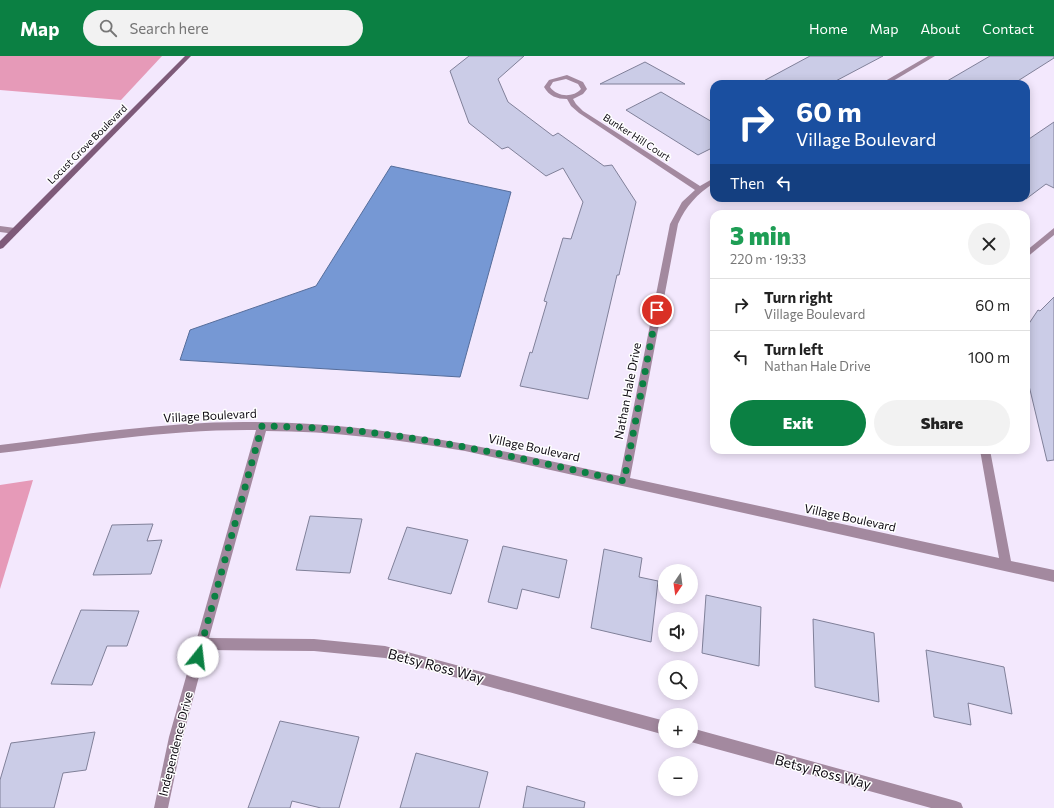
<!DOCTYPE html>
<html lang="en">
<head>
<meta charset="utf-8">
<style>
  :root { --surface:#fff; --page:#f2f2f2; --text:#222; --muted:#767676; --line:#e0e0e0; --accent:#0b8043 }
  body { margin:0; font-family:Commissioner,sans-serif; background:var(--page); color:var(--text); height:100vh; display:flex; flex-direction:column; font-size:15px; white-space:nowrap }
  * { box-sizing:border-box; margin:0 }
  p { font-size:13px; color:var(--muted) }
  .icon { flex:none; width:22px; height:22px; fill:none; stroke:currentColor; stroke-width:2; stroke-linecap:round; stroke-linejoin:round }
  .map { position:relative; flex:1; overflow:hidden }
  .panel { position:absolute; left:710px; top:154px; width:320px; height:244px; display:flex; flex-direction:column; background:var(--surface); border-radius:12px; box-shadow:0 2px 10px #0003 }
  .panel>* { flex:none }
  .banner { position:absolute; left:710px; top:24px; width:320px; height:122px; border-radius:12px; box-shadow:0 2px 10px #0003; background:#1a4fa0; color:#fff; overflow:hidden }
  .needle { width:26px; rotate:193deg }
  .tools { position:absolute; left:658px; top:508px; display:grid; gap:8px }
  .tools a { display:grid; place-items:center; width:40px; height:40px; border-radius:50%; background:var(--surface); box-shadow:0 2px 10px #0003; font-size:20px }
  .pin { position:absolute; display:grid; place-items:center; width:34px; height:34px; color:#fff; margin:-17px; border:2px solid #fff; border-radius:50%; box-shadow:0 1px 4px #0007 }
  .me { position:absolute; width:44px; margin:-22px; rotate:16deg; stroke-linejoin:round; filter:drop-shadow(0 0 3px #0008) }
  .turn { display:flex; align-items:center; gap:14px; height:84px; padding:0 20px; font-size:18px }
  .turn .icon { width:52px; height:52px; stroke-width:2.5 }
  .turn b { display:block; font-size:28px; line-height:34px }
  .then { display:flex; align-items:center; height:38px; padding:0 20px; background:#0003; gap:8px; font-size:15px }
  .round { display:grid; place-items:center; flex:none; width:42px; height:42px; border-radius:21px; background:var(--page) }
  .overview { display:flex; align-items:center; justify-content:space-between; height:68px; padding:0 20px }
  h1 { font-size:24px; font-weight:800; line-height:30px; color:#1e9e55 }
  .cta { display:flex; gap:8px; margin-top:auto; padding:8px 20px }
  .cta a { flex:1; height:46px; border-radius:24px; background:var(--accent); color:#fff; font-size:16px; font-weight:800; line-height:46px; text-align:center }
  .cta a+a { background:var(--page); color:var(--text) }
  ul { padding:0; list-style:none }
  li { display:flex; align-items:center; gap:12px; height:52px; padding:0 20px; border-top:1px solid var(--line) }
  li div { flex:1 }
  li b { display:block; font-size:15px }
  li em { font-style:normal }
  header { display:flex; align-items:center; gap:24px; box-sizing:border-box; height:56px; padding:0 20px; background:var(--accent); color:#fff }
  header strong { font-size:19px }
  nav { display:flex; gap:22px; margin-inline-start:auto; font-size:14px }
  .search { width:280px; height:36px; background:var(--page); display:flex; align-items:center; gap:10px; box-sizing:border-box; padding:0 14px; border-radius:22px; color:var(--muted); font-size:15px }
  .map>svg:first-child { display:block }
  .forest { fill:#e69ab8 }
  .water { fill:#7698d4; stroke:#566d9a }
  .building { fill:#cbcce7; stroke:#808099 }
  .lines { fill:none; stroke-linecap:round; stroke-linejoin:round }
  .street { fill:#a3899f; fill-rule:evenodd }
  .secondary { fill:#7e5a79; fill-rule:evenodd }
  .route { stroke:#0b8043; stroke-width:7; stroke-dasharray:0 12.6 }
  .labels { text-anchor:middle; stroke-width:3; stroke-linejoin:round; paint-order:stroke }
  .far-street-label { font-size:10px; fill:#0d0911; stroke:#fff }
  .street-label { font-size:12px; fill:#0d0911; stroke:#fff }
  .near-street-label { font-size:14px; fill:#0d0911; stroke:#fff }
</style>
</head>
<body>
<header>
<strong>Map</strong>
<div class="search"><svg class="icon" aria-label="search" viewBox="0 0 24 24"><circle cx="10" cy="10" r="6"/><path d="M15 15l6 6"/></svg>Search here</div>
<nav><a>Home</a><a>Map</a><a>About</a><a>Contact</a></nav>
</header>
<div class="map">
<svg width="1054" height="752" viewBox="0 0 1054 752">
  <rect width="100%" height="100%" fill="#f3e8fd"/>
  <g class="forest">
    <path d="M0,0H162L121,44L0,34Z"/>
    <path d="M33,424L0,533V429Z"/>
  </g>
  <path class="water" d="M391,110L511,136L460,321L180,304L190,274L316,230Z"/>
  <g class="building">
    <path d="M469,0H524L498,23L508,46L553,80L558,77L604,110L612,109L636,146L619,219H617L588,343L520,330L530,296L532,297L547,246L544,245L563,182L571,183L583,146L563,112L546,120L508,91L502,93L469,67L450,15Z"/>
    <path d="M810,0H883L830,28H758Z"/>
    <path d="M990,0H1054V2L1013,28H942Z"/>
    <path d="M645,6L685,28H600Z"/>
    <path d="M661,36L714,67V91L698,99L626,54Z"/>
    <path d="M1054,66V132L1046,128L1026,143V85Z"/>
    <path d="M1054,241V404L1047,405L1026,317V272L1038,254L1040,255Z"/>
    <path d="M310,460L362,463L350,517L296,514Z"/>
    <path d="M153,468L147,485L162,484L151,518L93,519L112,469Z"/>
    <path d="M407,471L468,484L451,538L388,523Z"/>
    <path d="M503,490L567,504L559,542L522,533L517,553L488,546Z"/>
    <path d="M604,493L642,502L639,521L658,525L651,586L591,572Z"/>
    <path d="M706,539L761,551L759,610L702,597Z"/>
    <path d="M81,554L139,555L127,590H107L92,629L51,628Z"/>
    <path d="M813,563L874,577L879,646L815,631Z"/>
    <path d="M926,594L1004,611L1012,658L968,647L971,669L934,661Z"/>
    <path d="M280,665L359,681L339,752H321L292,745L290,752H248Z"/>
    <path d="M95,676L86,714L63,717L54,752H0V724L11,687Z"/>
    <path d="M416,697L488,716L479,752H400Z"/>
    <path d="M527,730L585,746L584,752H523Z"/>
  </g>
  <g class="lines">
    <g class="street">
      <path d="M928,0H935L888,28H880Z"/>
      <path d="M567,19L583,26L587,33L583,38L573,43L576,48L583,55L700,130L714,122V127C697,138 686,150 678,168L630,422L999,502L980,394H990L1011,505L1054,514V526L465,395C399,384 333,375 266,375L209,582L314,583L385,590L665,665V679L385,602L314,595L206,594L183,681L168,752H154L169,681L256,374C170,373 85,387 0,397V389C81,379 162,366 244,366C372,365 496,393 620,420L670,168L682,146L695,134L579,57L571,50L567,43C557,43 549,40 544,31L549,24ZM566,23L578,28L581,33C573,42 557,41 550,31L553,26Z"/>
      <path d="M0,170L15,172L19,175L15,178L0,176Z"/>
      <path d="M1054,172V179L1026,202V195Z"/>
      <path d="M691,672L956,745L961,747L963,752H931L691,686L690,685H691Z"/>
    </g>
    <path class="secondary" d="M185,0H191L3,192L0,193V185Z"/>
  </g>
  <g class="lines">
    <path class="route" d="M198,601L262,370C299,371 337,372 374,377C459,387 541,407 624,425L657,254"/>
  </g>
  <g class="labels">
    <g class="far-street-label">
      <text transform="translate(637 81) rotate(33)" y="4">Bunker Hill Court</text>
      <text transform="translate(87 88) rotate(-45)" y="4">Locust Grove Boulevard</text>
    </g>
    <g class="street-label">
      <text transform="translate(628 335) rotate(-79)" y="4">Nathan Hale Drive</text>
      <text transform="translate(210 360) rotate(-3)" y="4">Village Boulevard</text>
      <text transform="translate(534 392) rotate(12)" y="4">Village Boulevard</text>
      <text transform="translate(850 462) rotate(12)" y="4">Village Boulevard</text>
      <text transform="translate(176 688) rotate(-76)" y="4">Independence Drive</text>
    </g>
    <g class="near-street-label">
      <text transform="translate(436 610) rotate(15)" y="5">Betsy Ross Way</text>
      <text transform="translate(823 716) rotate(15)" y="5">Betsy Ross Way</text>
    </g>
  </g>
</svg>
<div class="tools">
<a><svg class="needle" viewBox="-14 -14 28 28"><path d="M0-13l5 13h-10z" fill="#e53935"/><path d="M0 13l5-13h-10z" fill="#767676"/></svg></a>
<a><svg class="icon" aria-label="sound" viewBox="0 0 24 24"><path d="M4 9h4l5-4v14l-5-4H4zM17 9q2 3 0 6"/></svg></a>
<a><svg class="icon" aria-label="search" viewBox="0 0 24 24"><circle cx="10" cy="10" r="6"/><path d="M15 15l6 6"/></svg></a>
<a>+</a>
<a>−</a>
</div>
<div class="pin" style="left:657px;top:254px;background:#d93025"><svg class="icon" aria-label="arrive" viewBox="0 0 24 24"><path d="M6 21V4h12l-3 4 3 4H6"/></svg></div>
<svg class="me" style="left:198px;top:601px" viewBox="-20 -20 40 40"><circle r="19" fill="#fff"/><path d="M0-13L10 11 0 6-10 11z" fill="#0b8043"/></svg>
<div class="banner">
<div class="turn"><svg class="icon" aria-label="right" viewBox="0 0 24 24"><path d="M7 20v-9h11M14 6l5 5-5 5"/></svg><div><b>60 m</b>Village Boulevard</div></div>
<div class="then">Then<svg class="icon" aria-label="left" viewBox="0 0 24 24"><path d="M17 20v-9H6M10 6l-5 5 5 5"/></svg></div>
</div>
<section class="panel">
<div class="overview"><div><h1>3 min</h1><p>220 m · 19:33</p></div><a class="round"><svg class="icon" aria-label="close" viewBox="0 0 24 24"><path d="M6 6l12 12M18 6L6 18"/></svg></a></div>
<ul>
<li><svg class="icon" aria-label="right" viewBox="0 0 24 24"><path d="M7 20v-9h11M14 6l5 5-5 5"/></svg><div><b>Turn right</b><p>Village Boulevard</p></div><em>60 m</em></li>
<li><svg class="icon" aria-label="left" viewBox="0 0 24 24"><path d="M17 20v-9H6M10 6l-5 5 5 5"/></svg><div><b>Turn left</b><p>Nathan Hale Drive</p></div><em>100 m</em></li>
</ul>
<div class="cta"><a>Exit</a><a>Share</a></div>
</section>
</div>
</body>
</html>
